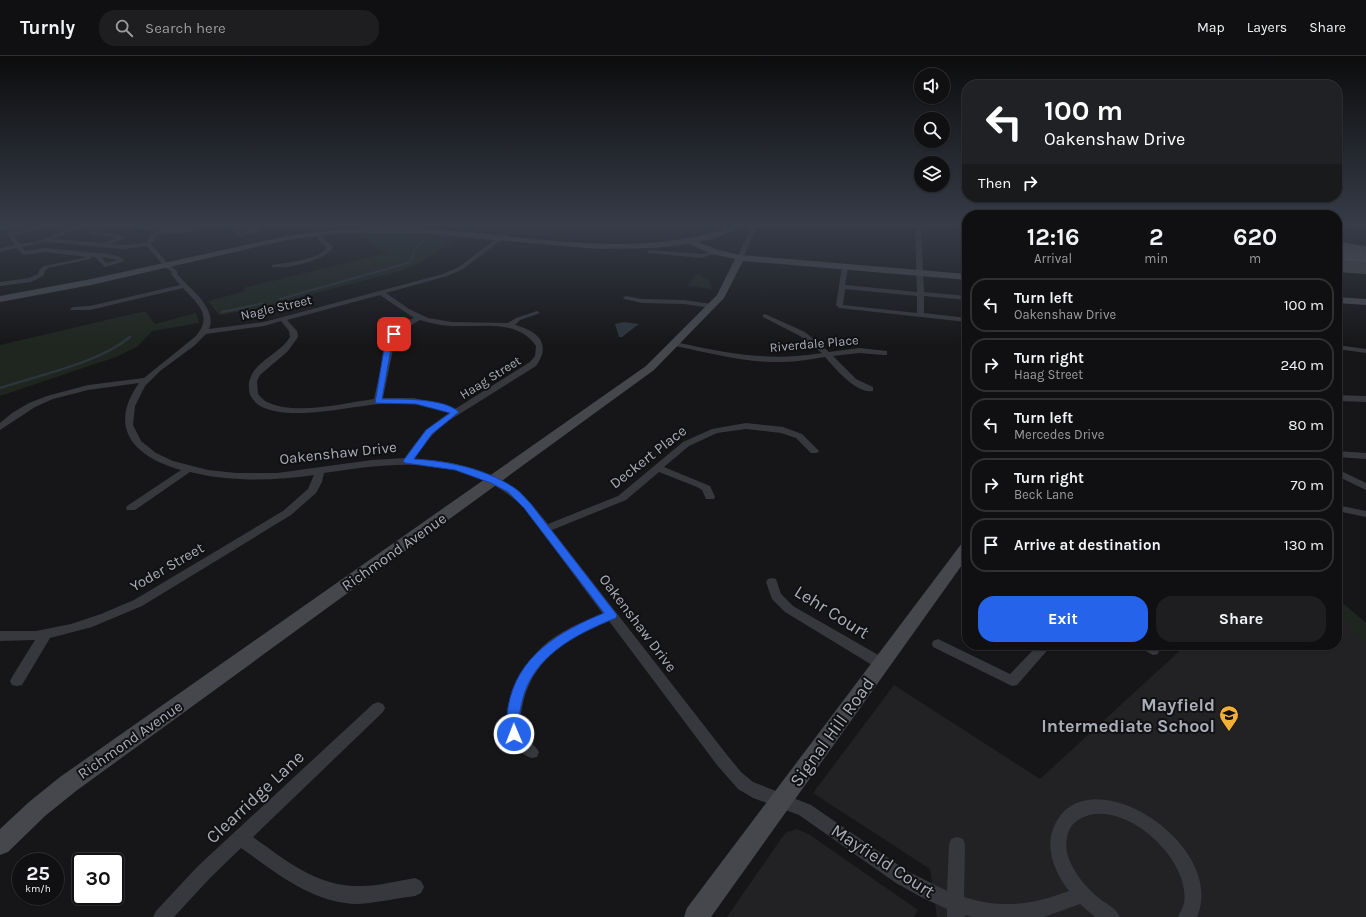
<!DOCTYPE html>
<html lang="en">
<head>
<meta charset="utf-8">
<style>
  :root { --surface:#101012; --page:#1e1e20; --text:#f1f3f6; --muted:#9c9d9f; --line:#303032; --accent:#2563eb }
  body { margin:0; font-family:Karla,sans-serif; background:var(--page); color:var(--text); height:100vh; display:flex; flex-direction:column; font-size:15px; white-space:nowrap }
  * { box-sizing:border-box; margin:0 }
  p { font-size:13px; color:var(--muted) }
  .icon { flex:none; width:22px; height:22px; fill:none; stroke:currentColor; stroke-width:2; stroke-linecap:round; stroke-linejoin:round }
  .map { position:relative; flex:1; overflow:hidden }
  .drawer { position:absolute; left:962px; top:154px; width:380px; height:440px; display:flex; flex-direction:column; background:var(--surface); border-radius:16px; box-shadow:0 1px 3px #0004,0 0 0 1px var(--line) }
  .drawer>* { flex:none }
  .hud { position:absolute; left:962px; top:24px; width:380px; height:122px; border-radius:16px; box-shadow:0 1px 3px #0004,0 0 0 1px var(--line); background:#202124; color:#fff; overflow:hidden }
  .fabs { position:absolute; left:914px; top:12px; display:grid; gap:8px }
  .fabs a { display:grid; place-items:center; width:36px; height:36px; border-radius:50%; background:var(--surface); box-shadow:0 1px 3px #0004,0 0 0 1px var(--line); font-size:20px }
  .speed { position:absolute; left:12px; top:797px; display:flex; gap:8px; font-size:20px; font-weight:700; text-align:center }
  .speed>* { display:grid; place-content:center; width:52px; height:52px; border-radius:50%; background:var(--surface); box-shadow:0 1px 3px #0004,0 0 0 1px var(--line); line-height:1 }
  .speed small { font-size:10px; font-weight:400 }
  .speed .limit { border:2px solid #111; border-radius:6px; background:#fff; color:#111 }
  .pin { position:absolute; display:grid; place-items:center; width:34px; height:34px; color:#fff; margin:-17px; border-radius:8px; box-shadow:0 2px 6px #0006 }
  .me { position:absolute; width:44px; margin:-22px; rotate:359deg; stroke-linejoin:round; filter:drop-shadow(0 0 3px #0008) }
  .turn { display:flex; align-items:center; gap:14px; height:84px; padding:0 16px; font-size:18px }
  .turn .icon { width:52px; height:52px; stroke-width:2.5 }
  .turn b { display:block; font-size:28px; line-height:34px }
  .then { display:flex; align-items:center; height:38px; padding:0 16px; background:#0003; gap:8px; font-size:15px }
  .eta { display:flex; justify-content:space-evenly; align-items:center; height:68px; text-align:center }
  .eta b { font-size:24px; font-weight:700; line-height:28px }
  .primary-button { display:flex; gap:8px; margin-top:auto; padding:8px 16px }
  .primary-button a { flex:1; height:46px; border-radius:16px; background:var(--accent); color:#fff; font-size:16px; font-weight:700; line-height:46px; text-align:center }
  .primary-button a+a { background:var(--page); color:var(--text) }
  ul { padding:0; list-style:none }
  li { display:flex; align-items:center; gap:12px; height:54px; margin:0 8px 6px; padding:0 8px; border:2px solid var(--line); border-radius:16px }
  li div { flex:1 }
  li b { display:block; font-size:15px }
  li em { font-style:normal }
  header { display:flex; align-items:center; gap:24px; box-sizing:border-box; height:56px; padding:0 20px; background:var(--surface); border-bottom:1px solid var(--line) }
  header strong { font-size:19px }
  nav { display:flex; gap:22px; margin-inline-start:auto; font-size:14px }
  .search { width:280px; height:36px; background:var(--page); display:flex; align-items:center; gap:10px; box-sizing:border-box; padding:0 14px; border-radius:16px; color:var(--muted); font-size:15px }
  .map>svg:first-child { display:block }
  .built { fill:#222225 }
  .green { fill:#1e261f }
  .water { fill:#2c353c }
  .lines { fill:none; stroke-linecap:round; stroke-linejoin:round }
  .stream-far1 { stroke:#2c353c; stroke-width:2 }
  .stream { stroke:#2c353c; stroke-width:2.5 }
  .street { fill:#37383d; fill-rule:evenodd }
  .secondary { fill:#45474d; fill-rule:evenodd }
  .wall { fill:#47494d }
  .building { fill:#525359; stroke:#5f6168 }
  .route { fill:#2563eb; stroke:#184099 }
  .labels { text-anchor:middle; stroke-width:4; stroke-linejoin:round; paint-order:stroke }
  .far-street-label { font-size:13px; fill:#a8adb8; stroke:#111113 }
  .street-label { font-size:15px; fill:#a8adb8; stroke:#111113 }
  .near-street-label { font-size:18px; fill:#a8adb8; stroke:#111113 }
  .near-poi-label { font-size:18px; font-weight:bold; fill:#a8adb8; stroke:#111113; text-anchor:end }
</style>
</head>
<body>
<header>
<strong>Turnly</strong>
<div class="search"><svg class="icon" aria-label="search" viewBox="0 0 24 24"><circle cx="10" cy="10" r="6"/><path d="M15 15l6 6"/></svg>Search here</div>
<nav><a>Map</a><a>Layers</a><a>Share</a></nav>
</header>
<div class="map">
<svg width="1366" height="861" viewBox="0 0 1366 861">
  <rect width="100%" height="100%" fill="#161618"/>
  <g class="built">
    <path d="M469,170H722L677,181L628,185L575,183L463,174Z"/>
    <path d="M1337,551L1366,581V861H937L930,813L813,737L894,629L1040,723L1186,589H1337Z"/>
    <path d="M797,773L810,779L918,854L914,861H727L783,780L787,776Z"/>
  </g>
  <g class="green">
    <path d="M388,176L460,181L419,207L401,215L250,254L219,259L208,245L246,235L243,232L387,197L356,177Z"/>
    <path d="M699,218L709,225L712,233L687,230L696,219Z"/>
    <path d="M145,255L155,268L196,257L199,267L152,275L137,291L116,301L0,340V289Z"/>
    <path d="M1337,542L1366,567V587L1337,556Z"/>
  </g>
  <path class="water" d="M624,266L639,268L622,281H619L615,268Z"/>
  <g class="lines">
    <g class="stream-far1">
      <path d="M280,243L408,207L411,205L414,195L424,182"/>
      <path d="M237,253L263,247"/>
    </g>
    <g class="stream">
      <path d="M222,256L242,252"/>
      <path d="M0,332C39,319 99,307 130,281"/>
    </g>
    <g class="street">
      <path d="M39,170H49L14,180L20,188L39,185L75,170H83L53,183L104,187L116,182L90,178L89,177L92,175L125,180V182L111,188L124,189L146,187L152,178L158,175L119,170L164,172L173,170L171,172C181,173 191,170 201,170C197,173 189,176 184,177C167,179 162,171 151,188L169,209L177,215V218C189,232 218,252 209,273L264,266L443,218L459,211L502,178H506V180L463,213L447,220L386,237L409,253L428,262L452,266L508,267L516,262L537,255L540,257L520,264L515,269C538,275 552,288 536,310L442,369L425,387L414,403C451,404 492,414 521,438C532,447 539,458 548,468L618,440L683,386L712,373L746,367L783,371L802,378L819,395L817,397H811L796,382L781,377L746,373L717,377L689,390L664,411L710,430L715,441L714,443H706L702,434L697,431L659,416L626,444L552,474L727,699L741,716L753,726L811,749L907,815L947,835L949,789L951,783L957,781L963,783L965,789L964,841C1003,853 1031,849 1069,835C1056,819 1045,794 1053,773C1082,695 1229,787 1197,861H1178C1180,856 1183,852 1184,847C1192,802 1119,737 1078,764C1067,771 1065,785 1067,797C1072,815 1085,831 1100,843C1108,849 1116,852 1120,861H1095L1080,848L1044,861H972L965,859V861H947V853L921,841L896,827L799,759L753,742L738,733L717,709L609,565C568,581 530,605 522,652C521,659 518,669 521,676C525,685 535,688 539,696L537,701L532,702C482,684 515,616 542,591C559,575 581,566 603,558L524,452C468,397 395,406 324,417L322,426L316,437L291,459L142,550L92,571L50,582L22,629L17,630L12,629L10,625L12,621L35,584L0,585V575H36L71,568L101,558L134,544L283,455L308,433L314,419C273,425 231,426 190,416L135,454H127L126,452L127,450L181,414C134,401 107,372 139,327L88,334L53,343L35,351L0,374V367L12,357L29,347L47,340L88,329L144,322L196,280C213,260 198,248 183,232L90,254H71L70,253L73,251L90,250L180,229L171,218L172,216L165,211L147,190L124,193L46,186L22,191L25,195L45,192L108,198L118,200L125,205L105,211L95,201H91V203L48,212L45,215L43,220L31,226L0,230V226L29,222L38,218L40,213L44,210L88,201L45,196L23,199L17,192L0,196V192L15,189L6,176L7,175H11L12,177ZM102,201L118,204L106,207ZM380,239L414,262L402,267L387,283L374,343C344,347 296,360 267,346C264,345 261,341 258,338L257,325L260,319L288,295L298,281L297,275L287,264ZM420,264C431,267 442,270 453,270C482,271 518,263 536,290L535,300L530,306L455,353L414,342H383L395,284L408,271ZM281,265L289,275L290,281C280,298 256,304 250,323C248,328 249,334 250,339C252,342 256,348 260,350C293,368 362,346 399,347C416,347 433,351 449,357C430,369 417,384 405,402L372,404L277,417H236L208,414L173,405L156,397L141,385L133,369L135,350L145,330L160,315L194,290L206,278L264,270Z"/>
      <path d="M214,170L258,172L262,175L238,181L231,173ZM237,174L250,175L239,177Z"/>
      <path d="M915,170H921L924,236L967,240V244L924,240V257L967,262V266L839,252L836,249L842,211L845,209L848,211L845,229L917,236ZM845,233L917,240V257L843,249Z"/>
      <path d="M751,172L756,173L743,202L738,203L737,202Z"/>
      <path d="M318,176H322L324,183L333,191C325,205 287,213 272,211V209C286,206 319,205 327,191L318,184Z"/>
      <path d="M650,194L702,198L715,194L718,196L702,202L648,197V195Z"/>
      <path d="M626,240L642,243L684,244L712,248L715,250L712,252L684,248L642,247L624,243L623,242Z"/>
      <path d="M765,258L805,276L829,296L859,292L887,295V299H884L859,297L833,300L856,323L873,331V335C856,338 835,312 825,301C811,303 797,306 782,306C746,307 710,297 675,290L671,288L675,286C728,297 766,306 822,297L800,280L763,261V259Z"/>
      <path d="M1337,289L1366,293V297L1337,293Z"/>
      <path d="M1337,339L1366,340V346L1337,345Z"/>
      <path d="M1337,395L1366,397V403L1337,401Z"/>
      <path d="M1337,413L1366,427V434L1337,420Z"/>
      <path d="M1337,449L1366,455V461L1337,455Z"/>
      <path d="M772,522L776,523L781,538L793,550L887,604L889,608L887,612L882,613L877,612L785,556L772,543L766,526L768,523Z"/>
      <path d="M938,583L1010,618L1038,589H1052L1017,629L1012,630L933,591L932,588L933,585Z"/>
      <path d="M1139,589H1155L1159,594L1158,598L1153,599L1140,592Z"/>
      <path d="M378,646L383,648L385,652L383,656L253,781C284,803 316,830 357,830C376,831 396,825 415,822L421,825L424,831L421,837L415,840C396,842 377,847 358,848C313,848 275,816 241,792L210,822L174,861H153L156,855L198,810L373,648Z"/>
    </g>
    <g class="secondary">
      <path d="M13,170V172L0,175V171Z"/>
      <path d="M733,170H744L716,182L698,186L718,194L740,199L967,218V224L743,205L724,242L654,314L76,735L45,760L8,796L0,799V773L29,746L60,721L646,310L717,239L735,203L712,198L689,188L656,192L598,193L427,178L343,177L287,184L91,229L0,246V240L91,223L287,180C344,171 399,170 456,175C548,183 644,202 733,170Z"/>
      <path d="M1337,241L1366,243V249L1337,247Z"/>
      <path d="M967,486V502L711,861H684L687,852L962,487Z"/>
    </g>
  </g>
  <path class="wall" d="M1337,186L1366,191V218L1337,216Z"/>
  <path class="building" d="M1337,186L1366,191V205L1337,203Z"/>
  <linearGradient id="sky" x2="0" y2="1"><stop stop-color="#0c0c0d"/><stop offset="0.58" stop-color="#363c48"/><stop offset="1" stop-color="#363c48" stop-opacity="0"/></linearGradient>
  <rect width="1366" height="291" fill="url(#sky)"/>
  <path class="route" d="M392,277L398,278L392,287L382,343C402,343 444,342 459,356L432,378L414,403C447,405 484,412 513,431C520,435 525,442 531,448L617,559L616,562C576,578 532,600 522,646C520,653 519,661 519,667C519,673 521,677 519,682L514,684L509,682C505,672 507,663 508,652C516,600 560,575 604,557L524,452L508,436L491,427L455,414L405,407L403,405L426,374L450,357L416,348L375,347L385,287Z"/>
  <defs>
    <symbol id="school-pin" viewBox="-11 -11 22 30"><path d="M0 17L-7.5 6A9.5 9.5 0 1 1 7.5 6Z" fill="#f2b134" stroke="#111113"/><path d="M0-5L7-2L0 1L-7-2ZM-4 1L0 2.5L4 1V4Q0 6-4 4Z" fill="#111"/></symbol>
  </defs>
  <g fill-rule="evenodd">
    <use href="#school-pin" x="1218" y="648" width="22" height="30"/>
  </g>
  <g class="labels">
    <g class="far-street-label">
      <text transform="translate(276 251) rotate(-13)" y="5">Nagle Street</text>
      <text transform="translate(814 287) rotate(-5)" y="5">Riverdale Place</text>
      <text transform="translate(490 321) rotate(-32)" y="5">Haag Street</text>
    </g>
    <g class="street-label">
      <text transform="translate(338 397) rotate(-6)" y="5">Oakenshaw Drive</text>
      <text transform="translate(648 401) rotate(-38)" y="5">Deckert Place</text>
      <text transform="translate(394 496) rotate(-35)" y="5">Richmond Avenue</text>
      <text transform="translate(167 511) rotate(-30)" y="5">Yoder Street</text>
      <text transform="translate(638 567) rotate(53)" y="5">Oakenshaw Drive</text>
      <text transform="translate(130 684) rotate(-35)" y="5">Richmond Avenue</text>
    </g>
    <g class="near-street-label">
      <text transform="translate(832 556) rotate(32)" y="6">Lehr Court</text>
      <text transform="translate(832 676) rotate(-54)" y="6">Signal Hill Road</text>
      <text transform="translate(255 741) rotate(-43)" y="6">Clearridge Lane</text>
      <text transform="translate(883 805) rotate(33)" y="6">Mayfield Court</text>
    </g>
    <g class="near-poi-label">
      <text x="1215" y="655">Mayfield<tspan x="1215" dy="21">Intermediate School</tspan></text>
    </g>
  </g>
</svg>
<div class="fabs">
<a><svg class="icon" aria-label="sound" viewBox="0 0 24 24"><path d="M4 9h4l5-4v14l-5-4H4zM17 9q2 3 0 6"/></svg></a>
<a><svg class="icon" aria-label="search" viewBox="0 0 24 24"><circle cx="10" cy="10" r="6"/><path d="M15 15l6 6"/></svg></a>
<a><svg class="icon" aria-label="layers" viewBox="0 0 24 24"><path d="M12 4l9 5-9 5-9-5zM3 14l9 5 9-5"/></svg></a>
</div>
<div class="speed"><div>25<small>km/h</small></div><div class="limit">30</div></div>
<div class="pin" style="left:394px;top:278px;background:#d93025"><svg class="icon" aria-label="arrive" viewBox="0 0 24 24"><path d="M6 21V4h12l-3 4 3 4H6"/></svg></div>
<svg class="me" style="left:514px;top:678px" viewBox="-20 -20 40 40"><circle r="17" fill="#2563eb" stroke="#fff" stroke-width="3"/><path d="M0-11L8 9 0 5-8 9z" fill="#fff"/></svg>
<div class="hud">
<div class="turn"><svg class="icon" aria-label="left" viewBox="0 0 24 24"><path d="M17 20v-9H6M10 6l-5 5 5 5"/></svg><div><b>100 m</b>Oakenshaw Drive</div></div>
<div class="then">Then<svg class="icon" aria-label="right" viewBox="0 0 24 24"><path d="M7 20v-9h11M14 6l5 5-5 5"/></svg></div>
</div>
<section class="drawer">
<div class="eta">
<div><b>12:16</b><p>Arrival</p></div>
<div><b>2</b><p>min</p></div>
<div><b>620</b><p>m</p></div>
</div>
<ul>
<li><svg class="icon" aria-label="left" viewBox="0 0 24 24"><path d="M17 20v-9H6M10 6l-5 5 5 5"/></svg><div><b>Turn left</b><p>Oakenshaw Drive</p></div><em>100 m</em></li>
<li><svg class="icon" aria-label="right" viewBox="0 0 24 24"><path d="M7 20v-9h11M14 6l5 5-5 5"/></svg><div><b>Turn right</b><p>Haag Street</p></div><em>240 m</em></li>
<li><svg class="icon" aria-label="left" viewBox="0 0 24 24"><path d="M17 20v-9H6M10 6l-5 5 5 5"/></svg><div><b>Turn left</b><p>Mercedes Drive</p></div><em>80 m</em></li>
<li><svg class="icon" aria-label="right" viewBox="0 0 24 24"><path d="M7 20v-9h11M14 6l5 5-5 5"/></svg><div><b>Turn right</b><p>Beck Lane</p></div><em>70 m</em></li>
<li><svg class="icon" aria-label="arrive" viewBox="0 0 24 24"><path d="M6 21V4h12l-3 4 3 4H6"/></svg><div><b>Arrive at destination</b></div><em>130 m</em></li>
</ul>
<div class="primary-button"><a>Exit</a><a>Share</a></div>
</section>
</div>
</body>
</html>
